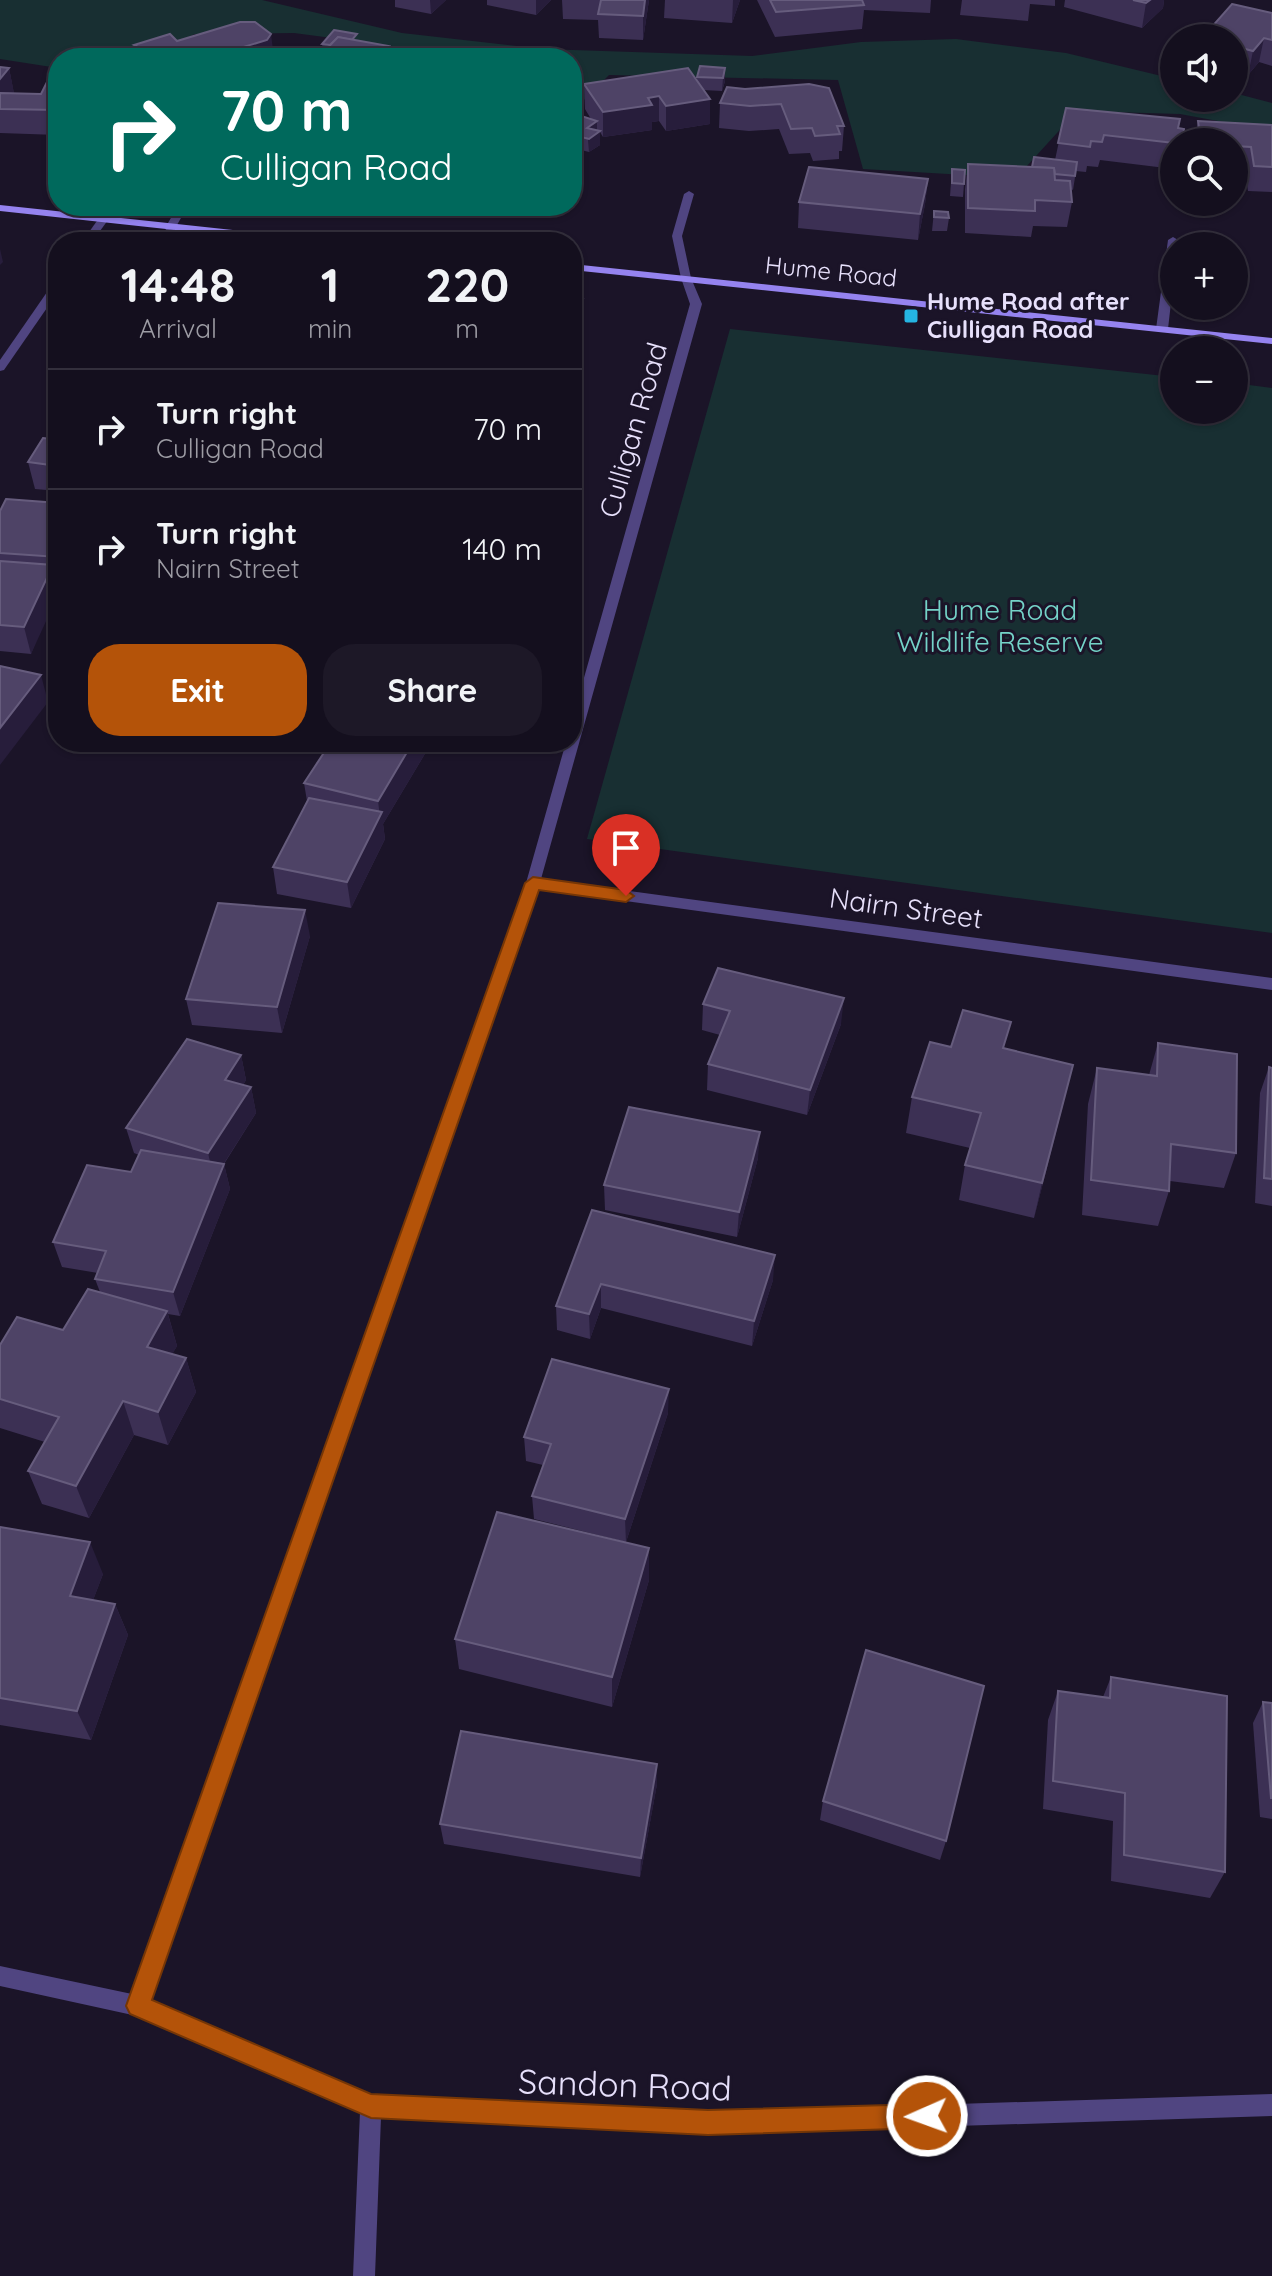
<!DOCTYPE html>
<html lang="en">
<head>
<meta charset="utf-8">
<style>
  :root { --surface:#140f1e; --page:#1d1827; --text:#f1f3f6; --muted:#9d9ca4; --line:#332f3c; --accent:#b45309 }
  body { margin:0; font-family:Quicksand,sans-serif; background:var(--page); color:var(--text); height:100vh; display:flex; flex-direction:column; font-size:30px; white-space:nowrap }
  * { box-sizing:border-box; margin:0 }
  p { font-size:26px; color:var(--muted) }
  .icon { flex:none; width:44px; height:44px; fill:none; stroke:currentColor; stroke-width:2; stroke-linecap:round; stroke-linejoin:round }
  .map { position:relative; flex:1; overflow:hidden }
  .panel { position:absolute; left:48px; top:232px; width:534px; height:520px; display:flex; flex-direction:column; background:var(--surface); border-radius:32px; box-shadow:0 2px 6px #0004,0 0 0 2px var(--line) }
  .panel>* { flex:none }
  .banner { position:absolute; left:48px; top:48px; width:534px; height:168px; border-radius:32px; box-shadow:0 2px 6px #0004,0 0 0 2px var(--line); background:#00695c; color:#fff; overflow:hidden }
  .fabs { position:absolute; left:1160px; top:24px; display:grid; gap:16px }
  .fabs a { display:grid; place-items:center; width:88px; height:88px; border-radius:50%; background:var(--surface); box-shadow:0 2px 6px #0004,0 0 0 2px var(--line); font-size:40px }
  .pin { position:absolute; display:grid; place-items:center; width:68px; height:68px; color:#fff; margin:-82px -34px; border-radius:50% 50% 50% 0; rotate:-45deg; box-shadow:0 0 8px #0007 }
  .pin .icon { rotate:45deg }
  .me { position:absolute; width:88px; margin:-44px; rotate:268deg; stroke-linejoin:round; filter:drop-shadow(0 0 6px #0008) }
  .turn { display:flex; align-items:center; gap:28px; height:168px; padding:0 40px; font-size:36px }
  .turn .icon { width:104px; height:104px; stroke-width:2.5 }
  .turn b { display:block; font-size:56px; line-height:68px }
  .eta { display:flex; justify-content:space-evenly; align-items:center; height:136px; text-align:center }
  .eta b { font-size:48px; font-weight:700; line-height:56px }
  .primary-button { display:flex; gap:16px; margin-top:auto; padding:16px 40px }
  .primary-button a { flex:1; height:92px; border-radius:32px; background:var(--accent); color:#fff; font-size:32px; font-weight:700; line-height:92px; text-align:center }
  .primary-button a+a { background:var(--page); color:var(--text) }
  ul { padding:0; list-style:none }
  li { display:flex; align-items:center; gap:24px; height:120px; padding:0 40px; border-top:2px solid var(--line) }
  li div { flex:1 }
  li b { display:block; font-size:30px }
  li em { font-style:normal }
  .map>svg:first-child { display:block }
  .green { fill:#182f32 }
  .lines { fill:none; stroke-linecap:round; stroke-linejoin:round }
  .street { fill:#504581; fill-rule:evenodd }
  .secondary { fill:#9583ef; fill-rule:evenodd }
  .wall { fill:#3c3054 }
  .shaded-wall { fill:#271d3b }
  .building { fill:#4e4366; stroke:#665c7d; stroke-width:2 }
  .route { fill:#b45309; stroke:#753606; stroke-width:2 }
  .poi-dot { fill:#25b5e2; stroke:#1b1428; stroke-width:3 }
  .labels { text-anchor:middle; stroke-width:6; stroke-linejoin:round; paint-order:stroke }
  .far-street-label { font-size:24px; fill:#e7e0fb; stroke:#1b1428 }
  .far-poi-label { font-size:24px; font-weight:bold; fill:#e7e0fb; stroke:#1b1428; text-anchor:start }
  .street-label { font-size:28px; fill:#e7e0fb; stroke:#1b1428 }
  .park-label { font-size:28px; fill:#74d3c8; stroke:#1b1428 }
  .near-street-label { font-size:34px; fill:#e7e0fb; stroke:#1b1428 }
</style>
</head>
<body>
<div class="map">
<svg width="1272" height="2276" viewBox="0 0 1272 2276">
  <rect width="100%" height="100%" fill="#1b1428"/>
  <g class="green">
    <path d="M0,0H262L402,33L543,49L752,56L861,42L956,39L1066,53L1174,79V98H1234V93L1272,103V131L1180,114L1077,111L1016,178L863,169L838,80L609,75L572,112V58H406L408,48L294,33L195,34L143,58H58V68L0,59Z"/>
    <path d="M730,329L1174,377V410H1234V383L1272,388V933L587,839Z"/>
  </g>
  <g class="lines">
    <g class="street">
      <path d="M689,191L694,194L682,236L691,278L702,304L541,879L1272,978V990L538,889L150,2001L371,2095L708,2112L1272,2094V2116L708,2134L381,2117L375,2276H353L360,2112L137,2016L0,1986V1966L132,1994L526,883L566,742H572V720L690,304L681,278L672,236L684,194Z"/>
      <path d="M178,206H188L174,230H166L165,228Z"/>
      <path d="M99,218L108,220L92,242H82Z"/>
      <path d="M1173,237L1178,240V246H1174V276L1168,329L1162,332L1156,329L1168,240Z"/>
      <path d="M58,281V292L4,370L0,371V360L54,282Z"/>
    </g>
    <g class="secondary">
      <path d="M0,205L316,239L321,242H286L0,211Z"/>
      <path d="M572,264L1272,338V344L572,270Z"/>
    </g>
  </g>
  <g class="wall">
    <path d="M395,0H446L431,14L395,7Z"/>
    <path d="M487,0H551L536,15L487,5Z"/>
    <path d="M562,0H649L643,40L599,38L598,20L563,19Z"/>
    <path d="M665,0H740L732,23L664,18Z"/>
    <path d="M757,0H931L930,13L864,10L862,29L775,37Z"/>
    <path d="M962,0H1055V6L1030,4L1028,21L960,15Z"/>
    <path d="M1065,0H1164L1163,8L1142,28L1064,7Z"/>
    <path d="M1272,13V66L1259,62L1248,75L1234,72V38Z"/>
    <path d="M358,41L389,46L390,58H282H318L323,53L322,44Z"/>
    <path d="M0,67L9,68L14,94H41L58,81V135L0,133Z"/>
    <path d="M725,68V81L722,91L703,90L710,124L666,131L659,121L652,122V130L603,137L600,132V145L589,152L581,150L582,153L572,113L591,119L585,109L584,84L697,81V77Z"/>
    <path d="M745,89L844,126L842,151H839V159L813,161L810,153L789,154L779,129L749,131L719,128L720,103Z"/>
    <path d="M1066,108L1174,142V169L1100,160L1098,167L1087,166L1086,172L1076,171L1073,190L1071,189L1072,202L1067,227L1033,226L1031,237L965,233V189L968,164L1032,167L1055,160Z"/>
    <path d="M1198,121L1272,125V192L1248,191L1245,172H1234V142H1194Z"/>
    <path d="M952,169L964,184L963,197L950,196Z"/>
    <path d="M928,179L925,204L918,240L798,228L799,202Z"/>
    <path d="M934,211L949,218L947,231H932Z"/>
    <path d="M58,440V491L35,489L28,462Z"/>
    <path d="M58,503V583L31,654L0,651V511Z"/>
    <path d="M331,742H425L426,752L383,824L385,839L351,908L277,894L273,867L307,801L304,783Z"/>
    <path d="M310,936L282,1033L192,1025L186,999Z"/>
    <path d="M703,1004L841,1024L807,1115L707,1090L708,1064L720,1035L702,1030Z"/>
    <path d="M1158,1043L1236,1153L1224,1188L1170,1181L1169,1191L1158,1226L1082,1215L1088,1104L1097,1068L1149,1075Z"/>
    <path d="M951,1047L1005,1049L1064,1101L1034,1218L959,1200L965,1165L970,1148L906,1133L912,1097Z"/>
    <path d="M241,1055L246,1080L243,1085L251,1087L256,1113L224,1164L230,1189L180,1316L168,1314L177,1346L172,1354L186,1358L196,1392L168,1445L134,1435L89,1518L42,1504L28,1471L45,1442L0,1428V1345L63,1330L100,1292L95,1279L98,1273L62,1267L53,1242L131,1172L139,1155L134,1153L126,1128Z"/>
    <path d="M1269,1067L1272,1068V1206L1255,1203L1260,1093Z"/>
    <path d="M758,1158L737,1237L605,1210L604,1185Z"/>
    <path d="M592,1210L773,1280L752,1346L601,1308L590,1339L557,1330L556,1306Z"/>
    <path d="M668,1413L626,1542L534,1519L532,1496L543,1465L526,1461L524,1437Z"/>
    <path d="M0,1527L103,1574L93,1600L115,1604L128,1635L91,1740L0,1725Z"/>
    <path d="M649,1580L612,1707L459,1669L455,1639Z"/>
    <path d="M1111,1677L1225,1872L1210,1898L1111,1881L1113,1821L1043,1809L1048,1720L1058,1691L1103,1697Z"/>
    <path d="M1263,1702L1272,1703V1819L1260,1817L1253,1723Z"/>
    <path d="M657,1784L640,1877L444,1844L440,1824Z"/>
    <path d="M823,1801L946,1841L940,1860L820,1820Z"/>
  </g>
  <g class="shaded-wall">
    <path d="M430,0H446L431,14Z"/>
    <path d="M536,0H551L536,15Z"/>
    <path d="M645,0H649L643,40V16Z"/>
    <path d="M733,0H740L732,23Z"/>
    <path d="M1150,0H1164L1163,8L1142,28L1146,3Z"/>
    <path d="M271,34L274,58H206Z"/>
    <path d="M1264,38L1259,62L1248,75L1253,51Z"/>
    <path d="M389,46L390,58H375Z"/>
    <path d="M9,68L14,93L2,109L0,108V79Z"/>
    <path d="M725,68V81L722,91L723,78Z"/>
    <path d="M659,96V121L652,122V130L603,137V112L648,98Z"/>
    <path d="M710,99V124L666,131V106Z"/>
    <path d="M597,121V134L600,131V145L589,152L587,128Z"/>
    <path d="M581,128L582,153L572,175V149Z"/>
    <path d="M928,179L925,204L918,240L920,214Z"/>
    <path d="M0,249L3,262L0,265Z"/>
    <path d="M583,299L584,325L572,367V339Z"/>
    <path d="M53,565L58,587V595L31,654L24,627Z"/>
    <path d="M41,675L48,702L0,765V728Z"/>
    <path d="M413,742H425L426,752L383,824L385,839L351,908L347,882L380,817L378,801Z"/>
    <path d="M305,910L310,936L282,1033L277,1007Z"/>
    <path d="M844,998L841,1024L807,1115L810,1090Z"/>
    <path d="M241,1055L246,1080L230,1105L225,1080Z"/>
    <path d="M1073,1065L1064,1101L1034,1218L1042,1183Z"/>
    <path d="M251,1087L256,1113L214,1179L208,1153Z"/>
    <path d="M760,1132L758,1158L737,1237L739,1212Z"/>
    <path d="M224,1164L230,1189L180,1316L173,1292Z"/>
    <path d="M775,1255L773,1280L752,1346L754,1321Z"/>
    <path d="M601,1284V1308L590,1339L589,1314Z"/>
    <path d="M167,1311L177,1346L157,1381L147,1347Z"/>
    <path d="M186,1358L196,1392L168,1445L158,1412Z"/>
    <path d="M669,1389L668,1413L626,1542L625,1519Z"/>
    <path d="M123,1401L134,1435L89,1518L76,1486Z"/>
    <path d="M90,1542L103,1574L83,1627L70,1596Z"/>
    <path d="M649,1548V1580L612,1707V1677Z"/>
    <path d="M115,1604L128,1635L91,1740L77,1711Z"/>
    <path d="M657,1764V1784L640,1877L641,1858Z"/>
  </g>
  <g class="building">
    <path d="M601,0H645L643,16L598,14Z"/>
    <path d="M770,0H862L864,5L776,12Z"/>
    <path d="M1133,0H1150L1146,3Z"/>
    <path d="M1232,4L1272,13V40L1264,38L1253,51L1234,46V38H1202Z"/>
    <path d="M240,22H255L271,34L267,40L206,58H114L112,57L140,48L134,45L170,34L177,41Z"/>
    <path d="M334,30L357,34L352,40L338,37L330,45L322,44Z"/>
    <path d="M338,37L389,46L375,58H282L288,52L318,58Z"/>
    <path d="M700,66L725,68L723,78L697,77Z"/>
    <path d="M0,67L9,68L0,79Z"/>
    <path d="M688,68L710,99L666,106L659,96L648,98L652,105L603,112L584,84Z"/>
    <path d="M48,80L58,81V110L0,109V93L41,94Z"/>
    <path d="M809,84L829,88L844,126H837L840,134L815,136L812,128L791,129L781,104L750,106L720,103L727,87L745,89Z"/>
    <path d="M1066,108L1180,119L1178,128L1184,129L1182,142L1174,143L1104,135L1102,142L1091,141L1090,147L1058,143Z"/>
    <path d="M572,113L597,121L587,128L600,131L589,139L581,137V128L572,127Z"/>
    <path d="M1198,121L1272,125V167L1254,166L1251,147L1234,146V142H1201Z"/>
    <path d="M572,127L581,128L572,149Z"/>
    <path d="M1034,157L1077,162L1075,176L1055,174L1054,168L1032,167Z"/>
    <path d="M968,164L1054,168L1055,180L1070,181L1072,202L1035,200V211L968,208Z"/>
    <path d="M809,167L928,179L920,214L799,202Z"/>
    <path d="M952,169L965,170L964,184L952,183Z"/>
    <path d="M934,211L948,212L949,218L934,217Z"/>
    <path d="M572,298L583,299L572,339Z"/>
    <path d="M43,438L58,440V466L28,462Z"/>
    <path d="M6,499L58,503V557L0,553V511Z"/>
    <path d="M0,561L53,565L24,627L0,625Z"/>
    <path d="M0,666L41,675L0,728Z"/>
    <path d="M331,742H413L378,801L304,783Z"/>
    <path d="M309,798L382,812L347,882L273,867Z"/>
    <path d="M218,903L305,910L277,1007L186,999Z"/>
    <path d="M718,968L844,998L810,1090L708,1064L730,1011L703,1004Z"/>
    <path d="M963,1010L1011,1022L1003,1048L1073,1065L1042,1183L965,1165L981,1113L912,1097L930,1042L951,1047Z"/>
    <path d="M187,1039L241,1055L225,1080L251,1087L208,1153L126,1128Z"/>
    <path d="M1158,1043L1237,1054L1236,1153L1171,1144L1169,1191L1091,1180L1097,1068L1157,1076Z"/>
    <path d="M1269,1067L1272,1068V1179L1264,1178Z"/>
    <path d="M629,1107L760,1132L739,1212L604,1185Z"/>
    <path d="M141,1150L224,1164L173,1292L95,1279L106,1251L53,1242L87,1165L131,1172Z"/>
    <path d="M592,1210L775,1255L754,1321L601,1284L589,1314L556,1306Z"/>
    <path d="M88,1289L167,1311L147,1347L186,1358L158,1412L123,1401L76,1486L28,1471L59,1417L0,1399V1345L17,1317L63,1330Z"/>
    <path d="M552,1359L669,1389L625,1519L532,1496L551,1444L524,1437Z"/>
    <path d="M497,1512L649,1548L612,1677L455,1639Z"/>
    <path d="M0,1527L90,1542L70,1596L115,1604L77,1711L0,1698Z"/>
    <path d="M866,1650L984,1686L946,1841L823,1801Z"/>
    <path d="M1111,1677L1227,1696L1225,1872L1124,1855L1125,1793L1053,1781L1058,1691L1110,1698Z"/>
    <path d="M1263,1702L1272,1703V1798H1271Z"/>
    <path d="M461,1731L657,1764L641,1858L440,1824Z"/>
  </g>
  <path class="route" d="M533,877L626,890L634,896L626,902L539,890L152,2000L371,2094L708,2110L927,2104L936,2107L940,2116L936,2125L927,2128L708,2135L371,2118L130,2014L126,2006L525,883Z"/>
  <rect class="poi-dot" x="903" y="308" width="16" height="16" rx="4"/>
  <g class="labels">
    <g class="far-street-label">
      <text transform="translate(831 272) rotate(6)" y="8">Hume Road</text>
    </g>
    <g class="far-poi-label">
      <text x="927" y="310">Hume Road after<tspan x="927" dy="28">Ciulligan Road</tspan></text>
    </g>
    <g class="street-label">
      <text transform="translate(633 430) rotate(-74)" y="10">Culligan Road</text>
      <text transform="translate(906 908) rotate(8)" y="10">Nairn Street</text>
    </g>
    <g class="park-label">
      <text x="1000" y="620">Hume Road<tspan x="1000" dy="32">Wildlife Reserve</tspan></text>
    </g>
    <g class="near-street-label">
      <text transform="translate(625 2085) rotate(2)" y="12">Sandon Road</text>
    </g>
  </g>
</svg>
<div class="fabs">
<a><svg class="icon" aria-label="sound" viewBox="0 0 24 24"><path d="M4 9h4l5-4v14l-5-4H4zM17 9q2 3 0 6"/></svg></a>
<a><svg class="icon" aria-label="search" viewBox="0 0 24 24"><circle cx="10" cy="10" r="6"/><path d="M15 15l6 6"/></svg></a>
<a>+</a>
<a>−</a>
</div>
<div class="pin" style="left:626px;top:896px;background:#d93025"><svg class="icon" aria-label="arrive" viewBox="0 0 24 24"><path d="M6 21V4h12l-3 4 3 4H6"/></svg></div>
<svg class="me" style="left:927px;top:2116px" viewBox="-20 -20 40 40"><circle r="17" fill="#b45309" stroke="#fff" stroke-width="3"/><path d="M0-11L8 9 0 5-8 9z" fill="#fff"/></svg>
<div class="banner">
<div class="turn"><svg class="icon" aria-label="right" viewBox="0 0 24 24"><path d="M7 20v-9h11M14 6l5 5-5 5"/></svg><div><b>70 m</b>Culligan Road</div></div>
</div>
<section class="panel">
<div class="eta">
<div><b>14:48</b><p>Arrival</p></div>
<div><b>1</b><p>min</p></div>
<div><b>220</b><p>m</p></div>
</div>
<ul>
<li><svg class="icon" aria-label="right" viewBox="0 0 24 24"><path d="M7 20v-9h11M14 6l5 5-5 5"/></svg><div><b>Turn right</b><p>Culligan Road</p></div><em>70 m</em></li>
<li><svg class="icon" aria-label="right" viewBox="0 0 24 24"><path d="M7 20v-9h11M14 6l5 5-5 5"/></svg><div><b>Turn right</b><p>Nairn Street</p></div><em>140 m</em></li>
</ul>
<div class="primary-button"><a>Exit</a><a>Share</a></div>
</section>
</div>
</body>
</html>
